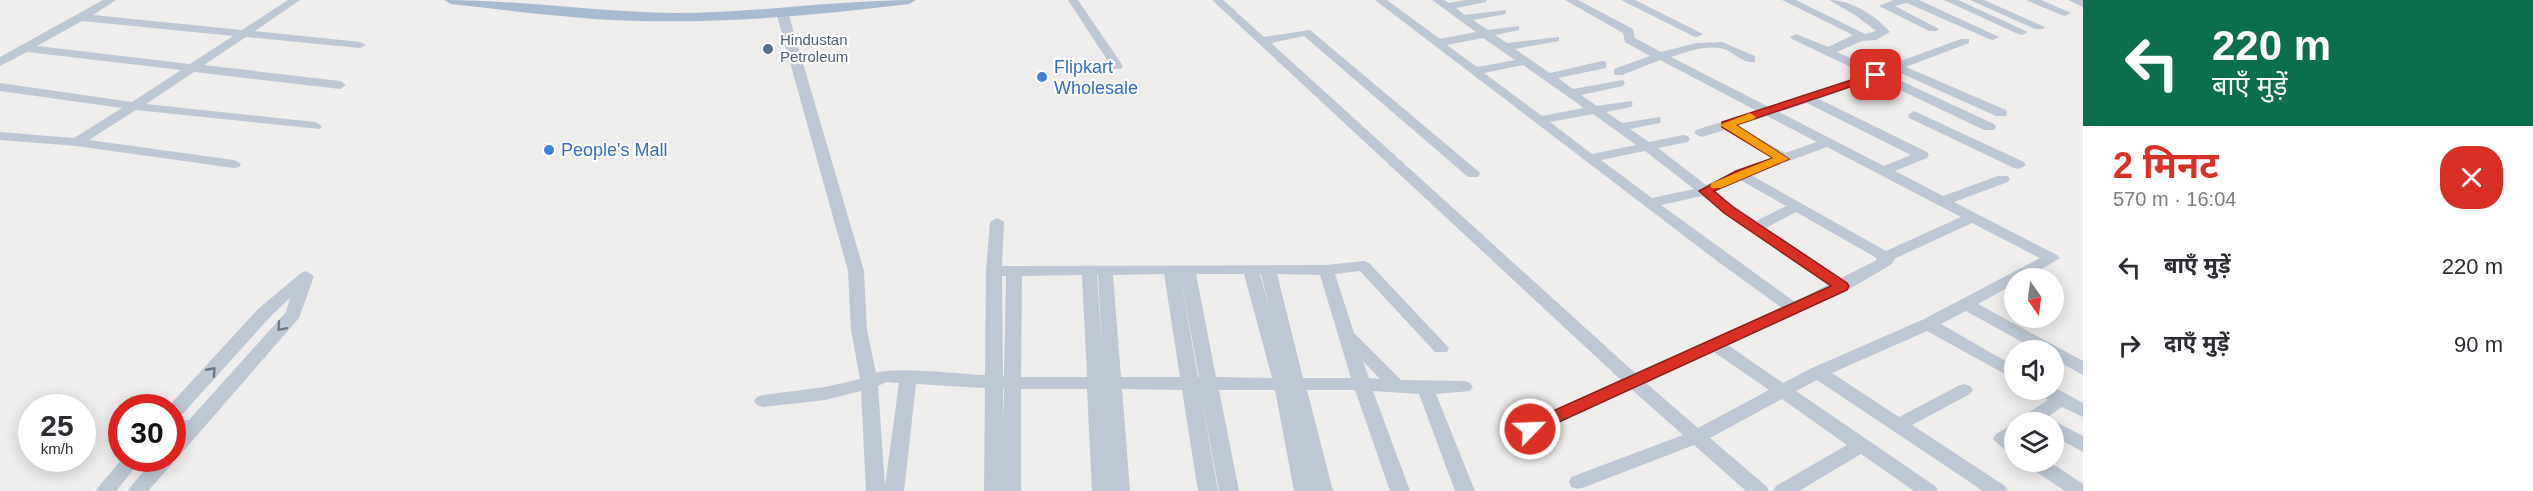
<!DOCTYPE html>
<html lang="hi">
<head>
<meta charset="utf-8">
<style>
  :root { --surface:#fff; --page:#f7f7f7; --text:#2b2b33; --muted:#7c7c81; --accent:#d93025 }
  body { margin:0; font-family:Arial,"Noto Sans Devanagari",sans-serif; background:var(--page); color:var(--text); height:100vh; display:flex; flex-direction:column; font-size:22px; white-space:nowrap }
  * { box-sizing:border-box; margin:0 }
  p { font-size:20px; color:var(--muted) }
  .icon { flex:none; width:33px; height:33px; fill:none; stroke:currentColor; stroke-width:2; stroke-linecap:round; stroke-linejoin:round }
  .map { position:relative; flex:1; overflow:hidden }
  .drawer { display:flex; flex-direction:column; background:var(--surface); width:450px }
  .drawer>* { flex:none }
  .guide { background:#0b6e4f; color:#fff; overflow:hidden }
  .needle { width:39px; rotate:166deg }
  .fabs { position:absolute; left:2004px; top:268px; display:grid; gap:12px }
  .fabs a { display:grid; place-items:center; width:60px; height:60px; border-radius:50%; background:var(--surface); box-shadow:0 3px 15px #0003; font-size:30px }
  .speed { position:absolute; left:18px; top:394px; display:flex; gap:12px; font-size:30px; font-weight:700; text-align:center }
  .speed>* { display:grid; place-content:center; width:78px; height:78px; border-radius:50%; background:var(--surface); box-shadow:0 3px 15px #0003; line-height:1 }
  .speed small { font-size:15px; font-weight:400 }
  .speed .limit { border:9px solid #d22; background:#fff; color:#111 }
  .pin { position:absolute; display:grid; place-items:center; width:51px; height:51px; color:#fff; margin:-26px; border-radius:12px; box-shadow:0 3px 9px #0006 }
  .me { position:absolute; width:66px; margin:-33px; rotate:66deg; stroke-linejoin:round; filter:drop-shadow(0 0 4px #0008) }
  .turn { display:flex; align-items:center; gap:21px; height:126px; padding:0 30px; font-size:27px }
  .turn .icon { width:78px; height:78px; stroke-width:2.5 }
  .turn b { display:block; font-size:42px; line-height:51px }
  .round { display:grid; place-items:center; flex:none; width:63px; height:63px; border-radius:24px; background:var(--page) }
  .head { display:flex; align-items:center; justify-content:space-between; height:102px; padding:0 30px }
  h1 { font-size:36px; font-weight:700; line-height:45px; color:var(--accent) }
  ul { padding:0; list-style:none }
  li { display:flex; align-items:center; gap:18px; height:78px; padding:0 30px }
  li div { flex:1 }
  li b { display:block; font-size:22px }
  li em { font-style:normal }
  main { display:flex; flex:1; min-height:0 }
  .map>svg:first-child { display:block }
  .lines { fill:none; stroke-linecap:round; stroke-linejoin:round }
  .minor { fill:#bdc8d4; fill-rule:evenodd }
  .major { fill:#a8bacf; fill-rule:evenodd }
  .oneway { stroke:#6e7986 }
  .route { fill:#d93025; stroke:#8d1f18; stroke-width:1.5 }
  .slow { fill:#f59e0b }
  .service-dot { fill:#5c6f8a; stroke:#fff; stroke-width:2 }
  .shop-dot { fill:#3f7fe0; stroke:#fff; stroke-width:2 }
  .labels { text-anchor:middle; stroke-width:4.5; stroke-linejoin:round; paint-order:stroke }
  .far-service-label { font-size:15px; fill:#4e5e75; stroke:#fff; text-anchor:start }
  .shop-label { font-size:18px; fill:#366cbe; stroke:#fff; text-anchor:start }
</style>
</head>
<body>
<main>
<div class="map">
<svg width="2083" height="491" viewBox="0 0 2083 491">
  <rect width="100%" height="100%" fill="#efecec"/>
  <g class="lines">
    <g class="minor">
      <path d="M103,0H116L93,15L242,30L288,0H300L255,31L360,42L366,45L360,48L246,37L204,65L340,81L346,85L340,89L194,72L146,104L315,122L322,126L320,129L136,110L89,140L234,160L241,164L239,167L234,168L76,146L0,140V132L74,138L122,108L0,91V83L132,102L181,70L27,52L0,66V57ZM82,21L233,36L190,64L37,46Z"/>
      <path d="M1068,0H1078L1123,66L1121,69H1113Z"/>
      <path d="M1212,0H1223L1264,37L1310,30L1478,171L1480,174L1478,177H1468L1304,36L1271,43L1635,373L1782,308L1717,261L1375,0H1387L1440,39L1476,32L1432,0H1444L1449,3L1466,0H1487L1486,2L1456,8L1465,15L1506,10V14L1473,20L1488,30L1519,26V30L1495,35L1507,43L1559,37V41L1515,49L1550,73L1602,61L1606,62V68L1558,78L1573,89L1623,80L1625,83L1623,86L1581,95L1597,106L1631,101L1633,104L1631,107L1606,112L1622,123L1660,117L1661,120L1660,123L1630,129L1649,142L1683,135L1688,136L1690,139L1688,142L1658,148L1706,185L1735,171L1773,158L1725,130L1701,137L1694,133L1696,130L1757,111L1660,60L1622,75H1614V69L1650,56L1625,42L1623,33L1565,0H1578L1633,29L1635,38L1661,52L1697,43L1722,42L1755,56V62C1743,64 1735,53 1724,49C1707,44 1686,52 1671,57L1769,107L1865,74L1792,39L1790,37L1796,34L1828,47L1853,35L1782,0H1796L1865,34L1876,31L1855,15L1829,0C1851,0 1875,15 1890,32L1876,40L1862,41L1837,52L1876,70L1961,39H1969V43L1906,67L2006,110L2007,113L2006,116H1996L1896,71L1886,74L1994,124L1996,127L1994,130H1984L1875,78L1819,99L1927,152L1929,155L1927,158L1895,171L1943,196L1998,176H2008L2010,179L2008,182L1954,202L2057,255L2060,258L2025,279H2014V284L1978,304L2083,361V375L2054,359V351H2038L1966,311L1941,324L2014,366V379L1927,331L1832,373L1899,417L1958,386L1964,384L1970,386L1973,390L1970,394L1912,425L2005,486L2008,491H1983L1817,380L1796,391L1935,486L1938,491H1914L1861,454L1799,491H1773L1776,486L1847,445L1782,399L1710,438L1766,486L1769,491H1746L1694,445L1585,487L1578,489L1571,487L1569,482L1571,477L1683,435L1631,389L1536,433L1530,435L1524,433L1521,428L1524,423L1621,380ZM1483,38L1515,60L1477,67L1447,45ZM1523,65L1584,108L1542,116L1484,73ZM1807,103L1911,155L1884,166L1779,112ZM1593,114L1636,145L1592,154L1550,122ZM1767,116L1817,142L1785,153L1737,126ZM1827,147L1961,217L1886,251L1751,175ZM1645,151L1694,189L1652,198L1601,160ZM1740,180L1786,206L1756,221L1714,192ZM1702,196L1829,284L1795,302L1661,205ZM1796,212L1875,257L1877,260L1841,278L1766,228ZM1972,223L2040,258L1922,320L1812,368L1783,383L1728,345L1848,290L1892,264L1894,259ZM1714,352L1769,390L1698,428L1646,383Z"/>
      <path d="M1621,0H1635L1703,34L1697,37L1693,36Z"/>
      <path d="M1893,0H1919L1999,37L1993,40L1989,39L1907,3L1895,6L1939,29L1937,31H1929L1879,6Z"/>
      <path d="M1944,0H1958L2028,32L2022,35L2018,34Z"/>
      <path d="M1970,0H1984L2045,27L2043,29H2035Z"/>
      <path d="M2026,0H2041L2071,13L2065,16L2061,15Z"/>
      <path d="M2068,0H2083V7Z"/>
      <path d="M782,9L788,12L864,271L867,330L876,373C895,366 960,374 985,375L986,271L990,222L997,218L1004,222L1002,266L1326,265L1364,261L1369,263L1449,348L1447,352H1435L1360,271L1335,274L1354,333L1401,380L1464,381L1470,383L1473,387L1470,391L1436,394L1475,491H1455L1419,394L1373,391L1410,491H1390L1355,390H1307L1333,491H1294L1275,390H1219L1239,491H1219L1200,390L1218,491H1198L1182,390L1122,389L1130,491H1092L1087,389H1021V491H984L985,388L916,384L904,491H866L861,391L825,400L763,407L757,405L754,401L757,397L763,395L825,387L860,379L851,330L848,271L776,12ZM1164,274L1180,377H1121L1113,275ZM1180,274L1199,377H1198ZM1196,274H1244L1272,378L1216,377ZM1260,274H1261L1270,310ZM1277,274L1320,275L1351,378H1303ZM1082,275L1087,377H1021L1022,276ZM1097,275H1098L1102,348ZM1002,276H1006L1004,376H1003ZM1363,361L1380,379L1369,378ZM886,382L899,383L885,486L878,386ZM1003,389H1004L1003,422Z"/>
      <path d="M1914,111L2024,162L2026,165L2019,169L2014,168L1909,118L1908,115Z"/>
      <path d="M306,271L314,276L299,318L179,456L173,458L172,464L148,491H127L154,459H172V438L177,434H172V408H167L258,309L301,273ZM290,298L286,312L189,420H173L178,419L270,317Z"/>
      <path d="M2054,387L2083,403V417L2062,407L2039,423H2017L2020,418L2048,400L2039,394L2036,390H2054Z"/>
      <path d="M2054,421L2083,436V452L2054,436V423H2049Z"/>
      <path d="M2014,424V455L2008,453L1993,439L1996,434Z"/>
      <path d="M122,459H142L116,491H95Z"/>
      <path d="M2027,462H2050L2083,484V491H2065L2029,467Z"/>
    </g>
    <path class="major" d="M444,0C521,0 598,12 675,13C756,13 836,0 916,0L909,4C820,15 731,23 641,21C578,20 514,11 451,4Z"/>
  </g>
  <defs><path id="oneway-chevron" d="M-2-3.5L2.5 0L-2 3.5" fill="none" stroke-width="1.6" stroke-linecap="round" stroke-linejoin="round" transform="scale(1.5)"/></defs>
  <g class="oneway">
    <use href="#oneway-chevron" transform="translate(281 327) rotate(131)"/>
    <use href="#oneway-chevron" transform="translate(212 371) rotate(-48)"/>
  </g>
  <path class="route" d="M1876,72L1880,73V77L1736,125L1789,159L1714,191L1733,207L1847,283L1849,286L1847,290L1535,433H1524L1521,429L1524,424L1831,286L1724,213L1699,191L1736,171L1773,158L1722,127V122Z"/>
  <path class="slow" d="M1750,113L1756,117L1754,119L1736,125L1789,159L1721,188H1712L1710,186L1712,183L1773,158L1720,125Z"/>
  <circle class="service-dot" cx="768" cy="49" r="6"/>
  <g class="shop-dot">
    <circle cx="1042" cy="77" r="6"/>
    <circle cx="549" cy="150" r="6"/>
  </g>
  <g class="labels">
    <g class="far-service-label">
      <text x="780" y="45">Hindustan<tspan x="780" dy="17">Petroleum</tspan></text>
    </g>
    <g class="shop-label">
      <text x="1054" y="73">Flipkart<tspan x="1054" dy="21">Wholesale</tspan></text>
      <text x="561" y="156">People's Mall</text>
    </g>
  </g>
</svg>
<div class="fabs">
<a><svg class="needle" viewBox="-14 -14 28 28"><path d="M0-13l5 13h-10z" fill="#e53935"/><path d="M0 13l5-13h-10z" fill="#7c7c81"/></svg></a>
<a><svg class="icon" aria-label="sound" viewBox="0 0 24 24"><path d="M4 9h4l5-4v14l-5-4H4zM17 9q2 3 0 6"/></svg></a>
<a><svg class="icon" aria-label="layers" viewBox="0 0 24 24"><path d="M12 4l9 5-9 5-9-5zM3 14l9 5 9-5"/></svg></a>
</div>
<div class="speed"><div>25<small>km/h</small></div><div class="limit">30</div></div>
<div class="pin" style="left:1876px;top:75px;background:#d93025"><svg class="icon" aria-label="arrive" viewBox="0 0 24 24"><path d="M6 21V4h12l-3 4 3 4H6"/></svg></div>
<svg class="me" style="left:1530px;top:429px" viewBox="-20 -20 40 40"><circle r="17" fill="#d93025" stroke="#fff" stroke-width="3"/><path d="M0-11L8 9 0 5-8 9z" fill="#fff"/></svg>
</div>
<section class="drawer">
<div class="guide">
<div class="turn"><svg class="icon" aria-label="left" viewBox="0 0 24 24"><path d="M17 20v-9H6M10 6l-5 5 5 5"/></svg><div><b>220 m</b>बाएँ मुड़ें</div></div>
</div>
<div class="head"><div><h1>2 मिनट</h1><p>570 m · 16:04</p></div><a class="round" style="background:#d93025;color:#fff"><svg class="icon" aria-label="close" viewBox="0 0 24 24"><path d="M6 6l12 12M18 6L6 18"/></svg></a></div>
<ul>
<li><svg class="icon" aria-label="left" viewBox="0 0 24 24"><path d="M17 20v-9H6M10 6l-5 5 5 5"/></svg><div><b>बाएँ मुड़ें</b></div><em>220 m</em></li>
<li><svg class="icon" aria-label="right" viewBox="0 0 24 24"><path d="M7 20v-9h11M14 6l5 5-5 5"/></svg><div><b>दाएँ मुड़ें</b></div><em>90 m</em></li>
</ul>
</section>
</main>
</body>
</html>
